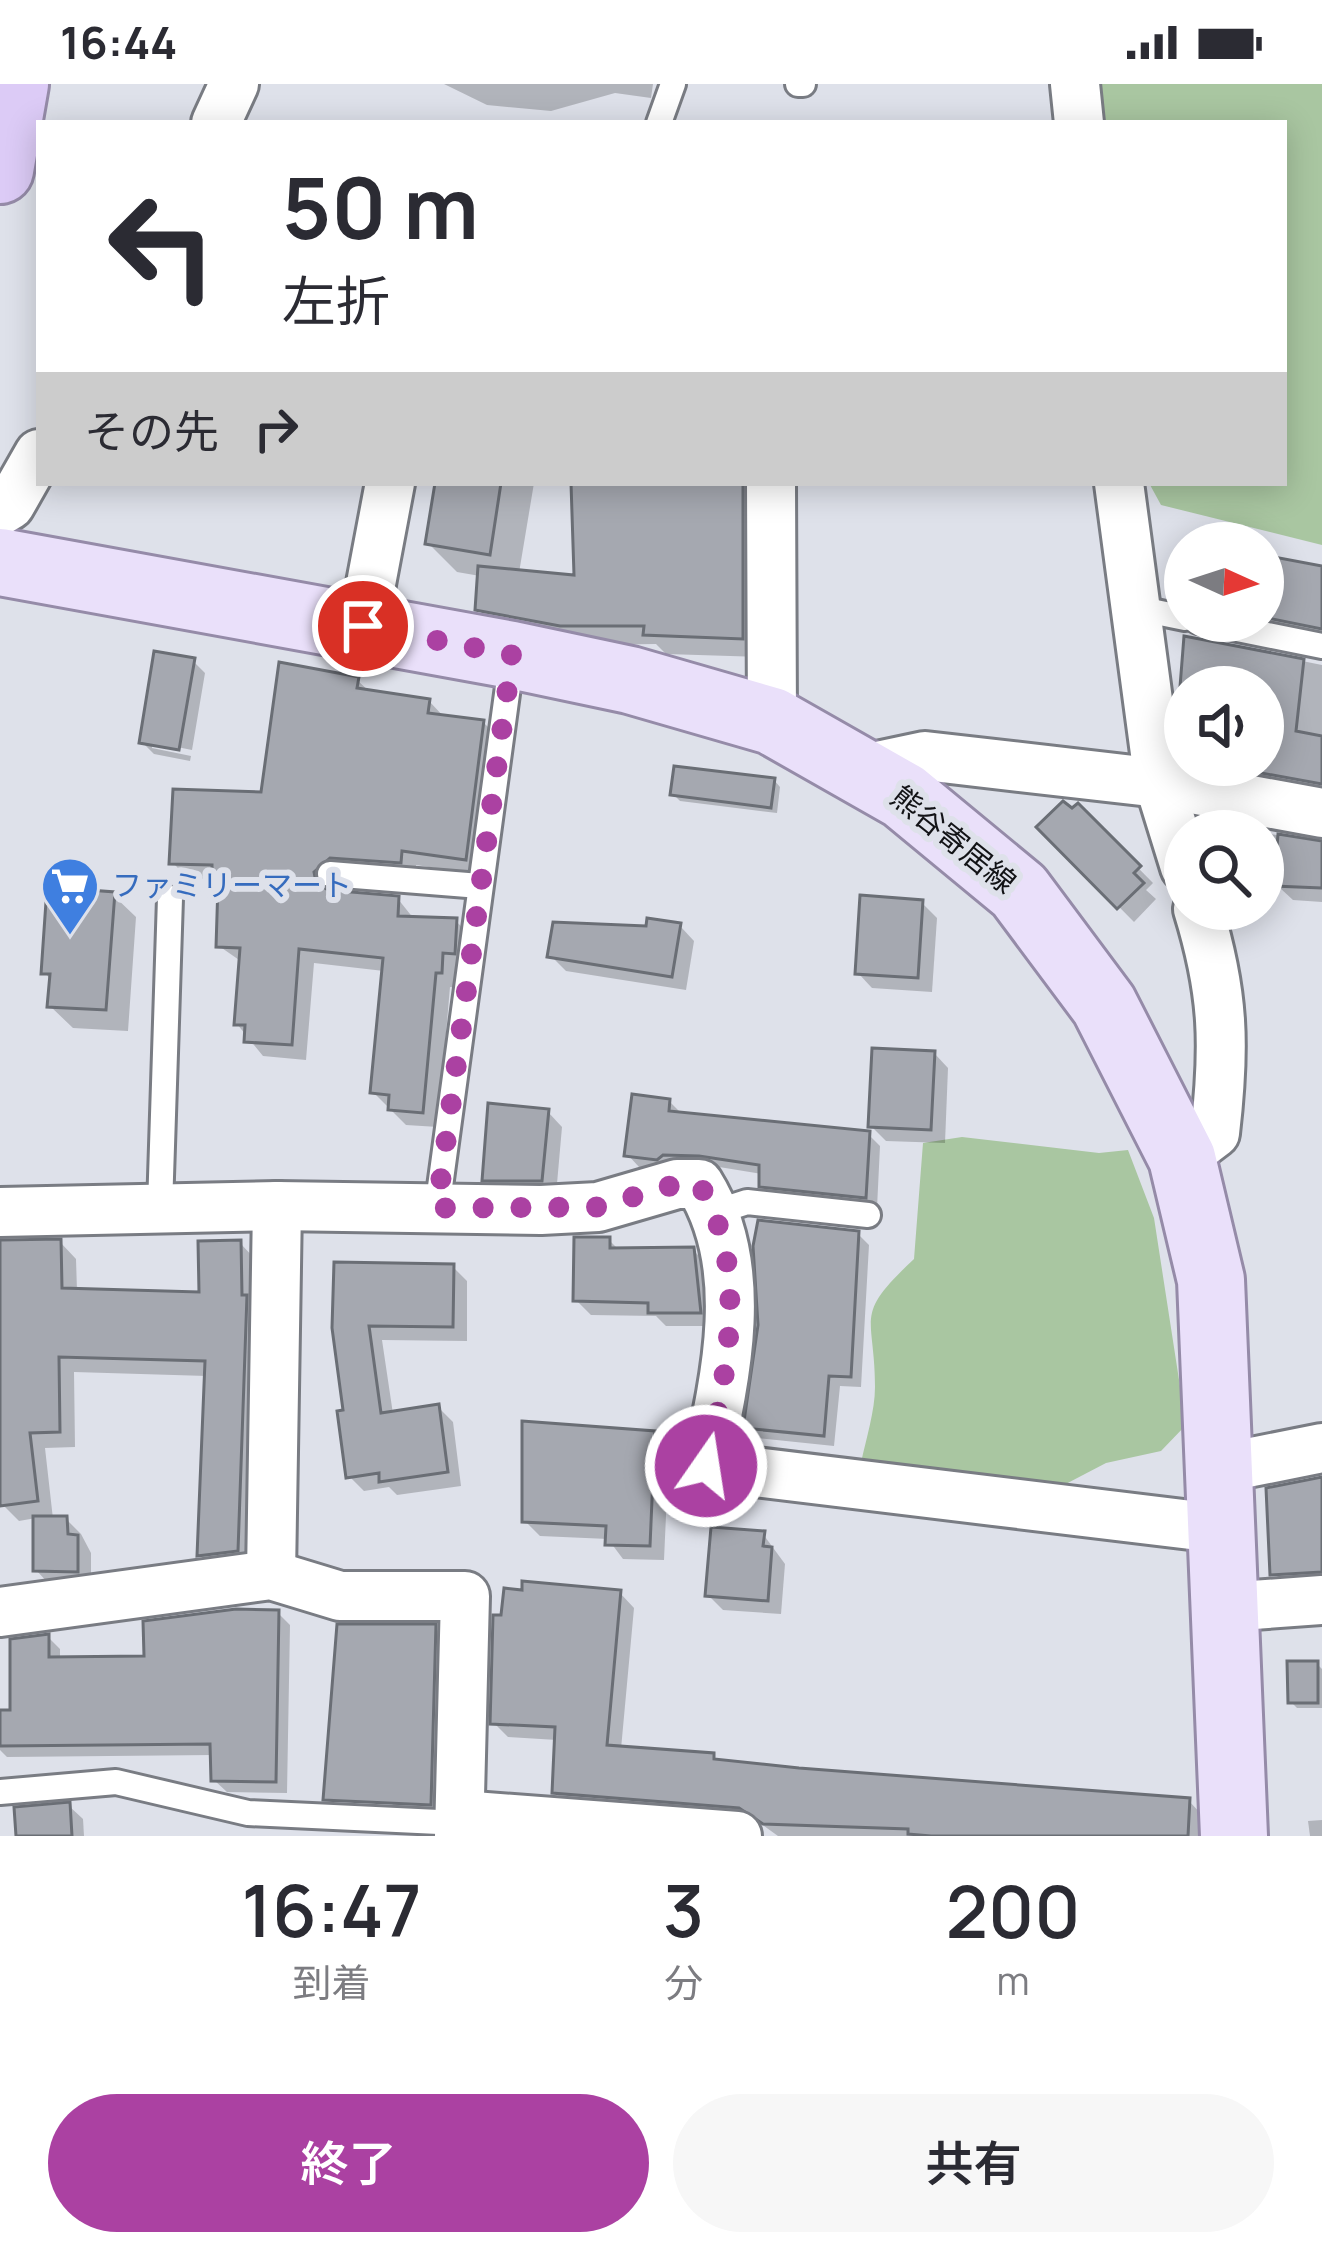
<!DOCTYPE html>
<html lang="ja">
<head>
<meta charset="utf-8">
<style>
  :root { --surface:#fff; --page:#f7f7f7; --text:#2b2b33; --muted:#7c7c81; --accent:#ab41a2 }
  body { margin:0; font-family:Manrope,"Noto Sans JP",sans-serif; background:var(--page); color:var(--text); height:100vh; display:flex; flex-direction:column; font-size:45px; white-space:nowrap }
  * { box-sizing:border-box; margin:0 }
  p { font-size:39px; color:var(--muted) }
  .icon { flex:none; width:66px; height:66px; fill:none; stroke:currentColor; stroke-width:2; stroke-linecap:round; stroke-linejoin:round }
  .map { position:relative; height:1752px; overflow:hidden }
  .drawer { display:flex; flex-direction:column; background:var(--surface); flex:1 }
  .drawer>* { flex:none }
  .banner { position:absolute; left:36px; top:36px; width:1251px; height:366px; border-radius:0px; box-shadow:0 6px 30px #0003; background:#fff; color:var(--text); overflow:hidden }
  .needle { width:78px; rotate:93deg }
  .tools { position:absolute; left:1164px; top:438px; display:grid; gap:24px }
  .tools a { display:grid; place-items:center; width:120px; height:120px; border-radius:50%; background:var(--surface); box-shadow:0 6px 30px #0003; font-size:60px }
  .pin { position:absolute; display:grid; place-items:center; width:102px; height:102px; color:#fff; margin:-51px; border:6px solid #fff; border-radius:50%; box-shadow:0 3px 12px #0007 }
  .me { position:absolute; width:132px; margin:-66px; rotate:13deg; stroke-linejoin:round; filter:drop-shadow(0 0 9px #0008) }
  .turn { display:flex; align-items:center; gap:42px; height:252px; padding:0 48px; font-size:54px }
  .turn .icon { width:156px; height:156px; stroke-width:2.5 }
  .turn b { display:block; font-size:84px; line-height:102px }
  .then { display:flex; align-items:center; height:114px; padding:0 48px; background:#0003; gap:24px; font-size:45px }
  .eta { display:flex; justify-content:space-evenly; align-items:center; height:204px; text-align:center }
  .eta b { font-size:72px; font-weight:600; line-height:84px }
  .primary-button { display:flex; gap:24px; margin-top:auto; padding:24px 48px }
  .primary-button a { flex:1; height:138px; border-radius:72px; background:var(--accent); color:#fff; font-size:48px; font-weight:600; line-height:138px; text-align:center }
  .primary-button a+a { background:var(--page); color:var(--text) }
  .status { display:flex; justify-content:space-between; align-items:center; height:84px; padding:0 60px; background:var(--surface); direction:ltr }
  .status svg { height:33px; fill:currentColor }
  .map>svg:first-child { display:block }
  .green { fill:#a9c6a1 }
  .shadow { fill:#0003 }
  .building { fill:#a5a8b0; stroke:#6a6e75; stroke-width:3 }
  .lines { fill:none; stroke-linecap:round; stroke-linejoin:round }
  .lane-casing { stroke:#797c83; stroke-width:30 }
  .street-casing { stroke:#797c83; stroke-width:54 }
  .primary-casing { stroke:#958ba8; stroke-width:72 }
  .highway-casing { stroke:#958ba8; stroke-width:72 }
  .lane { stroke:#fff; stroke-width:24 }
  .street { stroke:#fff; stroke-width:48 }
  .primary { stroke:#eae0fa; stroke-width:66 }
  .highway { stroke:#dccbf6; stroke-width:66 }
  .route { stroke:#ab41a2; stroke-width:21; stroke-dasharray:0 37.8 }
  .labels { text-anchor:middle; stroke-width:12; stroke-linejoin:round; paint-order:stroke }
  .street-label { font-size:30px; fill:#121316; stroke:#dee1ea }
  .shop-label { font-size:30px; fill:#366cbe; stroke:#dee1ea; text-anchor:start }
</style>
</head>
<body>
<div class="status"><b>16:44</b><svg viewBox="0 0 49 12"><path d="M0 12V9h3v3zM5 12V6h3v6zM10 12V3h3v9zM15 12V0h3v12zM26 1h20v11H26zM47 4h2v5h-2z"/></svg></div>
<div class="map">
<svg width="1322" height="1752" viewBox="0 0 1322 1752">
  <rect width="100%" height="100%" fill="#dee1ea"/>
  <g class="green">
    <path d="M1097,0H1322V461L1161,421L1149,399H1284V39H1100Z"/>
    <path d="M962,1053L1099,1069L1128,1066L1154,1134L1186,1341L1161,1367L1106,1379L1060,1403L861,1379C866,1355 875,1327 875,1303C875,1230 852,1233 914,1175L923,1059Z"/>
  </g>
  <g class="shadow">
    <path d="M444,0H653L651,14L615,9L551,27L487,21Z"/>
    <path d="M438,399H534L519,489L577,494L574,399H760L762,573L666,570L656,560L581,561L497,545L478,525L480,492L457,488L428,459Z"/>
    <path d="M1184,455L1204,459H1185V527L1166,511L1169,479L1181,481Z"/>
    <path d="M1263,471L1322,483V556L1233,537H1263Z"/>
    <path d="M1187,554L1322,581V711L1253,698L1238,683L1263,681V603H1185V620L1182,618Z"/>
    <path d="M193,577L205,589L192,666L152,658V664L191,672L190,677L154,670L142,658Z"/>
    <path d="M357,596L371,609L429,617L445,634L483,638L499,654L481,791L416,781V793L347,788L328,804L329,809L398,815L414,835L456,837L471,853L470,884L458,883L457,904L450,903L438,1043L406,1041L373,1008L384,887L314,879L306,976L263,972L237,940L242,878L219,862L221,805L215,795L188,794L172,778L264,711Z"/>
    <path d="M774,696L780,703L777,729L680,717L673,710Z"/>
    <path d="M1078,723L1153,799L1146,806L1156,815L1134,838L1040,743Z"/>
    <path d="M1263,749L1322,758V818L1293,816L1280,804L1263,803Z"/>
    <path d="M113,811L136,833L128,947L73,944L50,922L52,897L44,888Z"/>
    <path d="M922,819L937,834L932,908L872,904L858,889Z"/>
    <path d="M680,842L694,857L686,906L566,887L551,872L649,845Z"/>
    <path d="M934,969L948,984L945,1059L886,1057L871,1042Z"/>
    <path d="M669,1017L680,1028L868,1050L880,1062L877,1124L774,1113L762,1101V1090L713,1082L639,1083L628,1071Z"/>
    <path d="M548,1028L562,1043L556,1111L500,1110L485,1095Z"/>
    <path d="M857,1149L869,1161L861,1303L840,1302L834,1362L758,1354L747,1343Z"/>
    <path d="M0,1156L60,1158L76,1175L77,1207L202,1211L240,1159L256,1176L253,1482L216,1487L200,1471L207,1292L74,1288L75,1363L45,1364L53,1435H66L81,1450L91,1469V1502L50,1501L36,1486V1434L19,1437L2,1420Z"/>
    <path d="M609,1156L620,1167L693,1166L708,1181L714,1242H666L656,1232L591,1231L576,1216Z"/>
    <path d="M337,1181L453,1183L467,1197V1257L382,1256L393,1330L438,1323L453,1338L461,1402L397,1411L389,1403L364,1407L349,1392Z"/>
    <path d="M654,1350L669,1365L664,1476L623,1475L608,1455L540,1452L525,1437Z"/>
    <path d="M1322,1396V1501L1288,1503L1273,1488Z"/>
    <path d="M763,1450L785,1480L781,1530L723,1526L708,1511Z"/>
    <path d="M620,1509L634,1524L621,1665L713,1672L719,1679L1189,1717L1203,1732L1202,1752H778L757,1737L569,1723L555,1708L557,1656L508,1653L493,1638Z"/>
    <path d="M278,1529L290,1541L287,1709L227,1708L214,1696L213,1671L7,1673L0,1666V1629H13L48,1553L60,1565V1576L147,1575Z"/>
    <path d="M435,1544L449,1558L445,1734L404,1732L390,1718Z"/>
    <path d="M1317,1580L1322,1585V1624H1297L1291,1618Z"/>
    <path d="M69,1722L83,1735L84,1752H19Z"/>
    <path d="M1322,1736V1752H1310L1308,1737Z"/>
  </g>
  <g class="building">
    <path d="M435,399H501L490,471L425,460Z"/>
    <path d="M571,399H743V555L643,551L644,542H560L475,526L478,482L574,491Z"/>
    <path d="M1263,471L1322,482V545L1263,533Z"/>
    <path d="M1184,552L1304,575L1296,647L1322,652V700L1234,684L1263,681V603H1180Z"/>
    <path d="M154,567L195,574L179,666L139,659Z"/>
    <path d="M279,578L359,593L357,604L430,615L428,629L484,636L466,776L402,767L401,779L330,774L314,788L316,798L328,806L399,812L398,832L457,834L455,870L443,869L442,889H436L423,1029L388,1026L389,1011L370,1009L383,874L299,865L292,961L244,958L245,941H234L240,864L216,863L218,800L212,799V781L169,780L173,705L261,708Z"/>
    <path d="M674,682L775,694L771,724L670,711Z"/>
    <path d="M1063,717L1072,724L1078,719L1141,782L1134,789L1144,799L1117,825L1036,743Z"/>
    <path d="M1278,750L1322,757V804L1274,802Z"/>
    <path d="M47,803L115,808L106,926L47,923L50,890H41Z"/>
    <path d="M860,811L923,816L918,894L855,890Z"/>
    <path d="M647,834L681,839L672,893L547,873L553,838L646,842Z"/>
    <path d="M872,964L935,967L931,1046L868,1043Z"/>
    <path d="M632,1010L670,1015L669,1027L870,1047L866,1114L759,1103V1081L699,1072L663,1071L657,1076L624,1072Z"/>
    <path d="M488,1019L549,1025L542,1097H482Z"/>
    <path d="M758,1136L859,1147L851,1293L829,1292L824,1352L743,1344L758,1241L753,1162Z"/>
    <path d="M574,1153H610V1164L694,1163L701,1229H648V1219L573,1217Z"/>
    <path d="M61,1155L62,1204L199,1208L198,1157L241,1156L242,1211H247L238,1467L197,1472L205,1277L59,1273L60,1348L30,1349L38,1417L0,1422V1156Z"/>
    <path d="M334,1178L454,1180L453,1243L369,1242L381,1329L439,1320L448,1388L379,1398V1389L346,1394L337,1327L343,1326L332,1244Z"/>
    <path d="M522,1337L655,1347L650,1462L605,1461L606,1442L522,1438Z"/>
    <path d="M1322,1393V1488L1270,1491L1266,1404Z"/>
    <path d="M33,1432H67L68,1450L78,1451V1488L33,1487Z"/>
    <path d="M711,1443L765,1447L763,1462L772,1463L768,1517L705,1512Z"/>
    <path d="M522,1497L621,1506L607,1661L714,1669V1675L799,1684L1190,1714L1188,1752H931L908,1750V1745L763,1740L739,1724L552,1709L555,1643L490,1640L493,1531H501L504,1504L522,1506Z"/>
    <path d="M236,1525L279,1526L276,1698L211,1697L210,1660L0,1662V1626H10V1555L49,1550V1573L144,1572L143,1537Z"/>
    <path d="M337,1540H436L431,1721L323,1716Z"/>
    <path d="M1287,1577H1318V1619H1288Z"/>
    <path d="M70,1718L72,1752H16L14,1723Z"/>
  </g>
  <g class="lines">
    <defs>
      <g id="lane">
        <path d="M798,0H803"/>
        <path d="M659,39L673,0"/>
        <path d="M1136,524L1185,534"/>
        <path d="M1198,537L1322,562"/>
        <path d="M330,790L480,802"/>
        <path d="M160,1124L170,814"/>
        <path d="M437,1125L512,573"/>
        <path d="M716,1128L747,1118L868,1131"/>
        <path d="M0,1708L116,1698L248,1729L460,1739"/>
      </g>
      <g id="street">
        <path d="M1075,0L1079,39"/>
        <path d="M216,39L234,0"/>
        <path d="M771,399L772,637"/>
        <path d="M1119,399L1159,699L1185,783"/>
        <path d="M0,427L10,421L39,370"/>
        <path d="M363,542L390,399"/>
        <path d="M859,686L925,672L1159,699L1322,729"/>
        <path d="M1182,1074L1215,1049C1225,963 1224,909 1198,825"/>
        <path d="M0,1128L277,1122L541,1126L598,1123L677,1100H699C751,1183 726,1293 706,1382L1224,1445"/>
        <path d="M1222,1384L1322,1364"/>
        <path d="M271,1491L277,1122"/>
        <path d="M1225,1523L1322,1516"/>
        <path d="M0,1528L271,1491L340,1512H465L459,1752"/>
        <path d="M460,1731L737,1752"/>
      </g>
      <path id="primary" d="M0,478L512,571L630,596L772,637L904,712L1019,807L1104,921L1182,1074L1211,1196L1234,1752"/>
      <path id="highway" d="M0,86L15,0"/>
    </defs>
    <use href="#lane" class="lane-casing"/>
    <use href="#street" class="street-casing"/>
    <use href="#primary" class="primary-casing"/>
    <use href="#highway" class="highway-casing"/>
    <use href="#lane" class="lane"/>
    <use href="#street" class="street"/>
    <use href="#primary" class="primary"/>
    <use href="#highway" class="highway"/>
  </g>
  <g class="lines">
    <path class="route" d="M363,542L512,571L437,1124L598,1123L677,1100H699C751,1183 726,1292 706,1382"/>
  </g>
  <defs>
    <symbol id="supermarket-pin" viewBox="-11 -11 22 30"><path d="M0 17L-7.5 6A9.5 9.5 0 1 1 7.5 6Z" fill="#3f7fe0" stroke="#dee1ea"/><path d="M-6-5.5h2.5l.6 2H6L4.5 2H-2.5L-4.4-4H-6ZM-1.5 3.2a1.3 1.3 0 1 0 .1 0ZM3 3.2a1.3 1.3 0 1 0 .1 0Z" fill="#fff"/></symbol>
  </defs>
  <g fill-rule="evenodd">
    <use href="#supermarket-pin" x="37" y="769" width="66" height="90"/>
  </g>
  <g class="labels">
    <g class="street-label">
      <text transform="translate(953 756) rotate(39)" y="10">熊谷寄居線</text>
    </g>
    <g class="shop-label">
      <text x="112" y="812">ファミリーマート</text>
    </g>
  </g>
</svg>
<div class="tools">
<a><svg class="needle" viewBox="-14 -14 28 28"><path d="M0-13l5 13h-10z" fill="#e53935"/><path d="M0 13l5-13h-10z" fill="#7c7c81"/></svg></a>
<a><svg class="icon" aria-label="sound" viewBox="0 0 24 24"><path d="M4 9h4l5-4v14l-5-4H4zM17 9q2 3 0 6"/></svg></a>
<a><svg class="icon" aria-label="search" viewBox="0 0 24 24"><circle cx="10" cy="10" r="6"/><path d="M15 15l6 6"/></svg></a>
</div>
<div class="pin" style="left:363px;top:542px;background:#d93025"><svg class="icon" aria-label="arrive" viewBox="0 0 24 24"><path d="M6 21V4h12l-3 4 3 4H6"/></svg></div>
<svg class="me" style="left:706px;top:1382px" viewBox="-20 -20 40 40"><circle r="17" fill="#ab41a2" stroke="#fff" stroke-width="3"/><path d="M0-11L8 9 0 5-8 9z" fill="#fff"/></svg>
<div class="banner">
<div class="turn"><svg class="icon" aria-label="left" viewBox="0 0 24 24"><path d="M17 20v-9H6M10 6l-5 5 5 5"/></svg><div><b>50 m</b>左折</div></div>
<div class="then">その先<svg class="icon" aria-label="right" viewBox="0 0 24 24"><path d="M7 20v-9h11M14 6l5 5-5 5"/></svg></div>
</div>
</div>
<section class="drawer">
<div class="eta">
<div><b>16:47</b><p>到着</p></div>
<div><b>3</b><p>分</p></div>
<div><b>200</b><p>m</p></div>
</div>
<div class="primary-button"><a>終了</a><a>共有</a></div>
</section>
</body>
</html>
